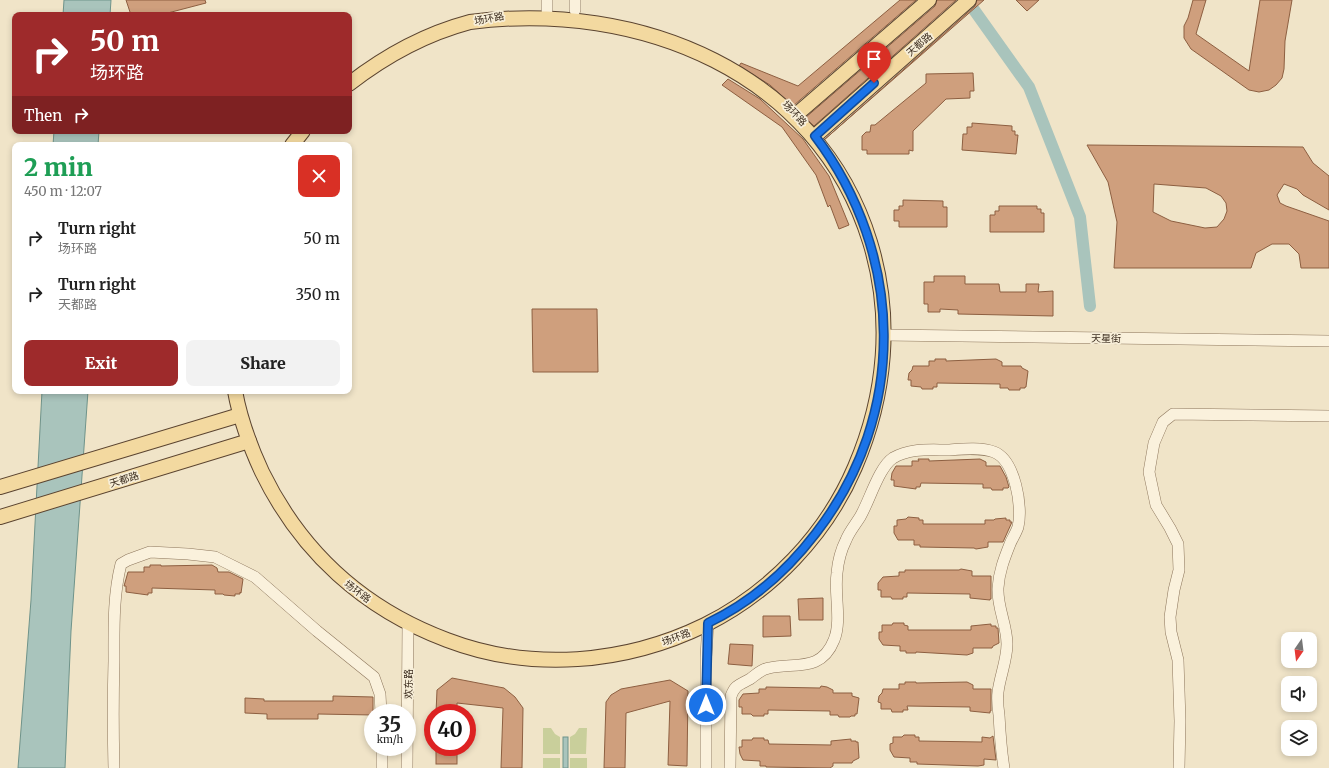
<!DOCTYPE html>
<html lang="en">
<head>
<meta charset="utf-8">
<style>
  :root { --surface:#fff; --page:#f2f2f2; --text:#222; --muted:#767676; --accent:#9e2a2b }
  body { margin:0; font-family:Merriweather,"Noto Sans SC",serif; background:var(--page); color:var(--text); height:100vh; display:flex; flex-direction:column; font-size:15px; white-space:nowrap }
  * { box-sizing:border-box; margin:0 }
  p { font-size:13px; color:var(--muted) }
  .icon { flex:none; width:22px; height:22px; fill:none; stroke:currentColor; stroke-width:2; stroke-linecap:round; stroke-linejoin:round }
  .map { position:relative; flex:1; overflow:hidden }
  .panel { position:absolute; left:12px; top:142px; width:340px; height:252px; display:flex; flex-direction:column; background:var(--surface); border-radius:8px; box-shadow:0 2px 6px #0003 }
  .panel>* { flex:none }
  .guide { position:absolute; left:12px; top:12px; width:340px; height:122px; border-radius:8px; box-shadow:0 2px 6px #0003; background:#9e2a2b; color:#fff; overflow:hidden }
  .needle { width:26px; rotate:194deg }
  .fabs { position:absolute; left:1281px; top:632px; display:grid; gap:8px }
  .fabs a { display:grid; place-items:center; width:36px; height:36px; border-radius:8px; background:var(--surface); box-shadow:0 2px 6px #0003; font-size:20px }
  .speed { position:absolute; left:364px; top:704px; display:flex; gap:8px; font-size:20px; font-weight:700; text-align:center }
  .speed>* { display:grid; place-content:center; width:52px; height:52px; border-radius:50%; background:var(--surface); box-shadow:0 2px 6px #0003; line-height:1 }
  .speed small { font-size:10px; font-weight:400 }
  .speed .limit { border:6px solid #d22; background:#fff; color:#111 }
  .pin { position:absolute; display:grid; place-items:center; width:34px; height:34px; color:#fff; margin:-41px -17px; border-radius:50% 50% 50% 0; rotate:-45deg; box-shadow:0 0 4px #0007 }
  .pin .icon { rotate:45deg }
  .me { position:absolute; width:44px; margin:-22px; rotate:0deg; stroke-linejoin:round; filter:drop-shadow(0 0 3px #0008) }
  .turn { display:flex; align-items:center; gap:14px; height:84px; padding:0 12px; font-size:18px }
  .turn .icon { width:52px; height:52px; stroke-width:2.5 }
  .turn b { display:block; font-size:28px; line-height:34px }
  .then { display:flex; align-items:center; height:38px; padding:0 12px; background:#0003; gap:8px; font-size:15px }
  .round { display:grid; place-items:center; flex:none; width:42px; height:42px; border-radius:8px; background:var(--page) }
  .summary { display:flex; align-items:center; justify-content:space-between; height:68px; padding:0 12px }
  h1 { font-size:24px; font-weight:800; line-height:30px; color:#1e9e55 }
  .primary-button { display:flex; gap:8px; margin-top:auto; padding:8px 12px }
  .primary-button a { flex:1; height:46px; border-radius:8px; background:var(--accent); color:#fff; font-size:16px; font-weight:800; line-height:46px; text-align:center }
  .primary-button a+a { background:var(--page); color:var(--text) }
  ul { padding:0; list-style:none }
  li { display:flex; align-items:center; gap:12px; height:56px; padding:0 12px }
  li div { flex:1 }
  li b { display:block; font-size:15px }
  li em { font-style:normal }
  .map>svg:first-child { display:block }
  .green { fill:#c9cf9b }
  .water { fill:#a9c4bc; stroke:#6f938a }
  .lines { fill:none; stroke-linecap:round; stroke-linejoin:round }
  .canal { stroke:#a9c4bc; stroke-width:12 }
  .building { fill:#cf9f7d; stroke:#8d5f41; fill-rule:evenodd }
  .minor-casing { stroke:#8d765c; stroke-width:12 }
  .major-casing { stroke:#5b4430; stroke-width:16 }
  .minor { stroke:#faf1dc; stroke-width:11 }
  .major { stroke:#f3d9a0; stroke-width:14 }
  .route-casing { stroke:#114b97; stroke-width:10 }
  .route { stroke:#1a73e8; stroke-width:7 }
  .labels { text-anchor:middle; stroke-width:3.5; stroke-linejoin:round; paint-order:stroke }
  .street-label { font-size:10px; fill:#3d2e20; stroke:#f7eed8 }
</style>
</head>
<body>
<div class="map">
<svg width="1329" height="768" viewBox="0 0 1329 768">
  <rect width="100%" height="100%" fill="#f0e4c8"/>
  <g class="green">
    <path d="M543,728H551L555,734L560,737V754H543Z"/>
    <path d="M579,728H587L586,754H570V737L575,734Z"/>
    <rect x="543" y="758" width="17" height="10"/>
    <rect x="570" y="758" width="17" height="10"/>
  </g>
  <g class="water">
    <path d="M64,0H111L110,15H63Z"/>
    <path d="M54,131H99L98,145H53Z"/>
    <path d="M42,391H88L71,631L65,768H18L31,600Z"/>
    <rect x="563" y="737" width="5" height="31"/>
  </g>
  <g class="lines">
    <path class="canal" d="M967,0L1029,87L1080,217L1090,306"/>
  </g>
  <g class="building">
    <path d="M126,0H205L206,3L160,15H131Z"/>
    <path d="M900,0H916L793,106L770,85L739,66L741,63L798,86Z"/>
    <path d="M937,0H956L814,126L805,118L935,6Z"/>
    <path d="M977,0H984L824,140L975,6Z"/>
    <path d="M1016,0H1039L1027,11Z"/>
    <path d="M1193,0H1206L1196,34L1249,71L1260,0H1292L1285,41L1284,69L1282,78L1276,85L1269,90L1259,92L1249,90L1191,49L1184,38V26L1188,18Z"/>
    <path d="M973,73L974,91H970V98L946,99L913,131V151L909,150V154H867V150H862V136L866,132H870L871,125H875L926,83V74Z"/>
    <path d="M728,79L760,99L803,139L829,176L849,225L839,229L830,205L828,207L816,175L782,127L722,85Z"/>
    <path d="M972,123L1012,126V131H1015V135H1018L1016,154L962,150L963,134H967V127H972Z"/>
    <path d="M1087,145L1303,147L1313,163L1329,176V210L1303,195L1297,189L1284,184L1277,195L1280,203L1286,206L1329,221V268H1301L1299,254L1289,244H1272L1256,253L1251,268H1114L1117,222L1108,182ZM1154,184L1206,188L1221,196L1226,203L1227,211L1224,219L1217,227L1205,228L1171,221L1153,212Z"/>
    <path d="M903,200L943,201V207H947V227H899V221H894V210H899V206H903Z"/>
    <path d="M999,206H1037V209H1041V213H1044V232H990V215H995V211H999Z"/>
    <path d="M934,276H965V284H999L1000,292H1026V284H1039L1038,292L1053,291V316L958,314V310L940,309V312H928V304H924V282H934Z"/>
    <path d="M532,309H597L598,372H533Z"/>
    <path d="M935,359H946V361L996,359L1002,362V366H1021L1022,368L1028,371L1026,387H1025V388H1020V390H1009L1008,388H1000V384L937,383V387H933V389H922L921,387L911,386V380H908L909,373L912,370L913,366H929V361H935Z"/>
    <path d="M918,459H929V461L980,459L986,462V466H1000L1006,477L1009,487L1008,488H1003V490H992L991,488H983V484L921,483L920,487H916V489L894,486V480H891L892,473L896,466H912V461H919Z"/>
    <path d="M908,517L919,518V520H923V524H985V520H994L995,519L1006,518V520H1010V522H1012L1003,542H988V547L976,549L974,548L920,547V545H914V540H898L894,533V526H897V520L906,519Z"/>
    <path d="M150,565H161V566L212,565L217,568L218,572H229L243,579L241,593L240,592V594H235V596L224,595L223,594H215V590L152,588V593H148V595L126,592V586H124L128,572H144V567H150Z"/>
    <path d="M961,569L972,571V576H991V599H990V600L970,598V594L907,593V597H903V599H892L891,597H881V590H878V583L883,577L899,576V572H905V570H959Z"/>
    <path d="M823,598V620H799L798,599Z"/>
    <path d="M763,616H790L791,636L763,637Z"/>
    <path d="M893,623H904V625L908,626V630H971V626L991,624V626H996V628H998L999,643L993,646L992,648H973V653L967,655L916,652V653H906V651H900V646L883,645L879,639V632H882V625H892Z"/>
    <path d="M730,644L753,645L752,666L728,664Z"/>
    <path d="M452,678L504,688L515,697L523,708L522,768H501L503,708L457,703V713H436L437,690Z"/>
    <path d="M670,680L688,691L687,766L668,765L670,701L626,713L625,768H604L606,702L611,695L621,689Z"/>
    <path d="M905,682H916V683L967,682L973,685V689H991V711H990V713L970,711V707L907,706L908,710H903V712H892L891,709H881V703L878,702L879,696L882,693L883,689H899V684H905Z"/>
    <path d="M821,686L827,687L833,690V693H852V696L859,698L857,714H855V716H851L850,717H839L838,715H830V711L768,710V714H764V716H753L751,714H742V707H739V700L743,694L759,693V689H766V687L820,688Z"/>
    <path d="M333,696L373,697V715L318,714V719H267V714L245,713V698L264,699V701H333Z"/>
    <path d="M904,735H915V737H919V741L982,742V737L990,738L993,736L996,760L984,759V765L978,766L917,764V762H910V758L894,757L890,750V744L893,743V737H902Z"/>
    <path d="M753,738H764V740H768L769,744L831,745V741L851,739V741H856V742H858L859,758L853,761L852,763H833V766L830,768L766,767V766H760V761L743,760L740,754L739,747H742V740H752Z"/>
    <rect x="436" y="747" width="21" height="17"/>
  </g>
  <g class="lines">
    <defs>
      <g id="minor">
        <path d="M547,10V0"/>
        <path d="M575,10V0"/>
        <path d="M884,335L1329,341"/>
        <path d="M114,768C113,732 113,697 114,661C114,628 113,596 121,564L128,560L150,552L188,554L215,557L255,577L317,631L374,677L380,694L381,713"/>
        <path d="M382,768V747"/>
        <path d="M407,768L408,623"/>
        <path d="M706,768V657L708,623"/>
        <path d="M730,768L731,696C735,685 739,685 750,679C756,675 761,669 769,668C794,662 821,673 834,640C842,621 834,594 837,573C838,561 841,550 846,540C849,532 855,525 860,517C869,502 879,467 893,458C910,448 929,450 948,450C962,449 981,447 994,452C1015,460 1023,507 1018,527C1016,533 1012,539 1010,544C1004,559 999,572 998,588C997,607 1007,625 1007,644C1007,660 1000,676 998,692C997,700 998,708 999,715C1000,733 1001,750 1004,768"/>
        <path d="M1179,768L1180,721L1178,660L1171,632L1170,617L1174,590L1179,570L1178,544L1170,528L1156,505L1149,472L1154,443L1163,422L1173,414L1329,416"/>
      </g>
      <g id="major">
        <path d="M797,114L929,0"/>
        <path d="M815,136L969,0"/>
        <path d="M292,145L303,131"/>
        <path d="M235,391C240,419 250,446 262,472C301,552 364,609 447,640C531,672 625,664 705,625C771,592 826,535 855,467C886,395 893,317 870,242C818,73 640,0 470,22C425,34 385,56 349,84"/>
        <path d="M0,487L240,415"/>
        <path d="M0,517L249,441"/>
      </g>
    </defs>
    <use href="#minor" class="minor-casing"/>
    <use href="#major" class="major-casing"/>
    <use href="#minor" class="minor"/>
    <use href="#major" class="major"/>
  </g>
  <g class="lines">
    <defs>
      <path id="route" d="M706,705L708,623C750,603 787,571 816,533C908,414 905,255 815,136L874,83"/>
    </defs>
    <use href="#route" class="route-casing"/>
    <use href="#route" class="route"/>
  </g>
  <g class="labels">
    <g class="street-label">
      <text transform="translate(489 18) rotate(-11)" y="4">场环路</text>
      <text transform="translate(919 44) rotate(-41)" y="4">天都路</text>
      <text transform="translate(795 113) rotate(47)" y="4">场环路</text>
      <text transform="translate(1106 338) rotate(1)" y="4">天星街</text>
      <text transform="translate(124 479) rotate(-17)" y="4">天都路</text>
      <text transform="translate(358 591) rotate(37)" y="4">场环路</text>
      <text transform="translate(676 637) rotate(-21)" y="4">场环路</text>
      <text transform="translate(408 684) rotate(-90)" y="4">欢东路</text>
    </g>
  </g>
</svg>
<div class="fabs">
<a><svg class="needle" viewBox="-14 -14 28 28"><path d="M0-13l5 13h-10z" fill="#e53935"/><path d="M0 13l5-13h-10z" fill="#767676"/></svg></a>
<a><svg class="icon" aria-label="sound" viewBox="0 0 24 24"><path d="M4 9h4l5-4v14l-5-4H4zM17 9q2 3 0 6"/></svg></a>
<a><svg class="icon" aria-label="layers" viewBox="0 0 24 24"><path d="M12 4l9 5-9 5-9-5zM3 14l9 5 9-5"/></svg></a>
</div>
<div class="speed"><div>35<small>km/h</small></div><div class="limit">40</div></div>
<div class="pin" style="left:874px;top:83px;background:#d93025"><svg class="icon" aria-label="arrive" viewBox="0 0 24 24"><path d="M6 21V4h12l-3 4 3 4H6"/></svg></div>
<svg class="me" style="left:706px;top:705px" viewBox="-20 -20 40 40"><circle r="17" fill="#1a73e8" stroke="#fff" stroke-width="3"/><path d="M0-11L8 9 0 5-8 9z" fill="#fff"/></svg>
<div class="guide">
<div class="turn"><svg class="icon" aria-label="right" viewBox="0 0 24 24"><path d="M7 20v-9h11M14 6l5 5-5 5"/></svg><div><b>50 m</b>场环路</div></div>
<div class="then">Then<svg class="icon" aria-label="right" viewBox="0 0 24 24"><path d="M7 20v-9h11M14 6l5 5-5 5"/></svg></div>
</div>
<section class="panel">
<div class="summary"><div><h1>2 min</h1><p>450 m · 12:07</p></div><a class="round" style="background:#d93025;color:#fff"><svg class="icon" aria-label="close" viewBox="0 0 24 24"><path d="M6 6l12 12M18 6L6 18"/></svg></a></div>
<ul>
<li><svg class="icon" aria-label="right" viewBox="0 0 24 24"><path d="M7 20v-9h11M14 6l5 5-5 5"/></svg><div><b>Turn right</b><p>场环路</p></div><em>50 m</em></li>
<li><svg class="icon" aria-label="right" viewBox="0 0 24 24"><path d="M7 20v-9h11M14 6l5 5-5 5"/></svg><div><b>Turn right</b><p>天都路</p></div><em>350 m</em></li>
</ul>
<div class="primary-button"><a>Exit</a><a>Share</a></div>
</section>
</div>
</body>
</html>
